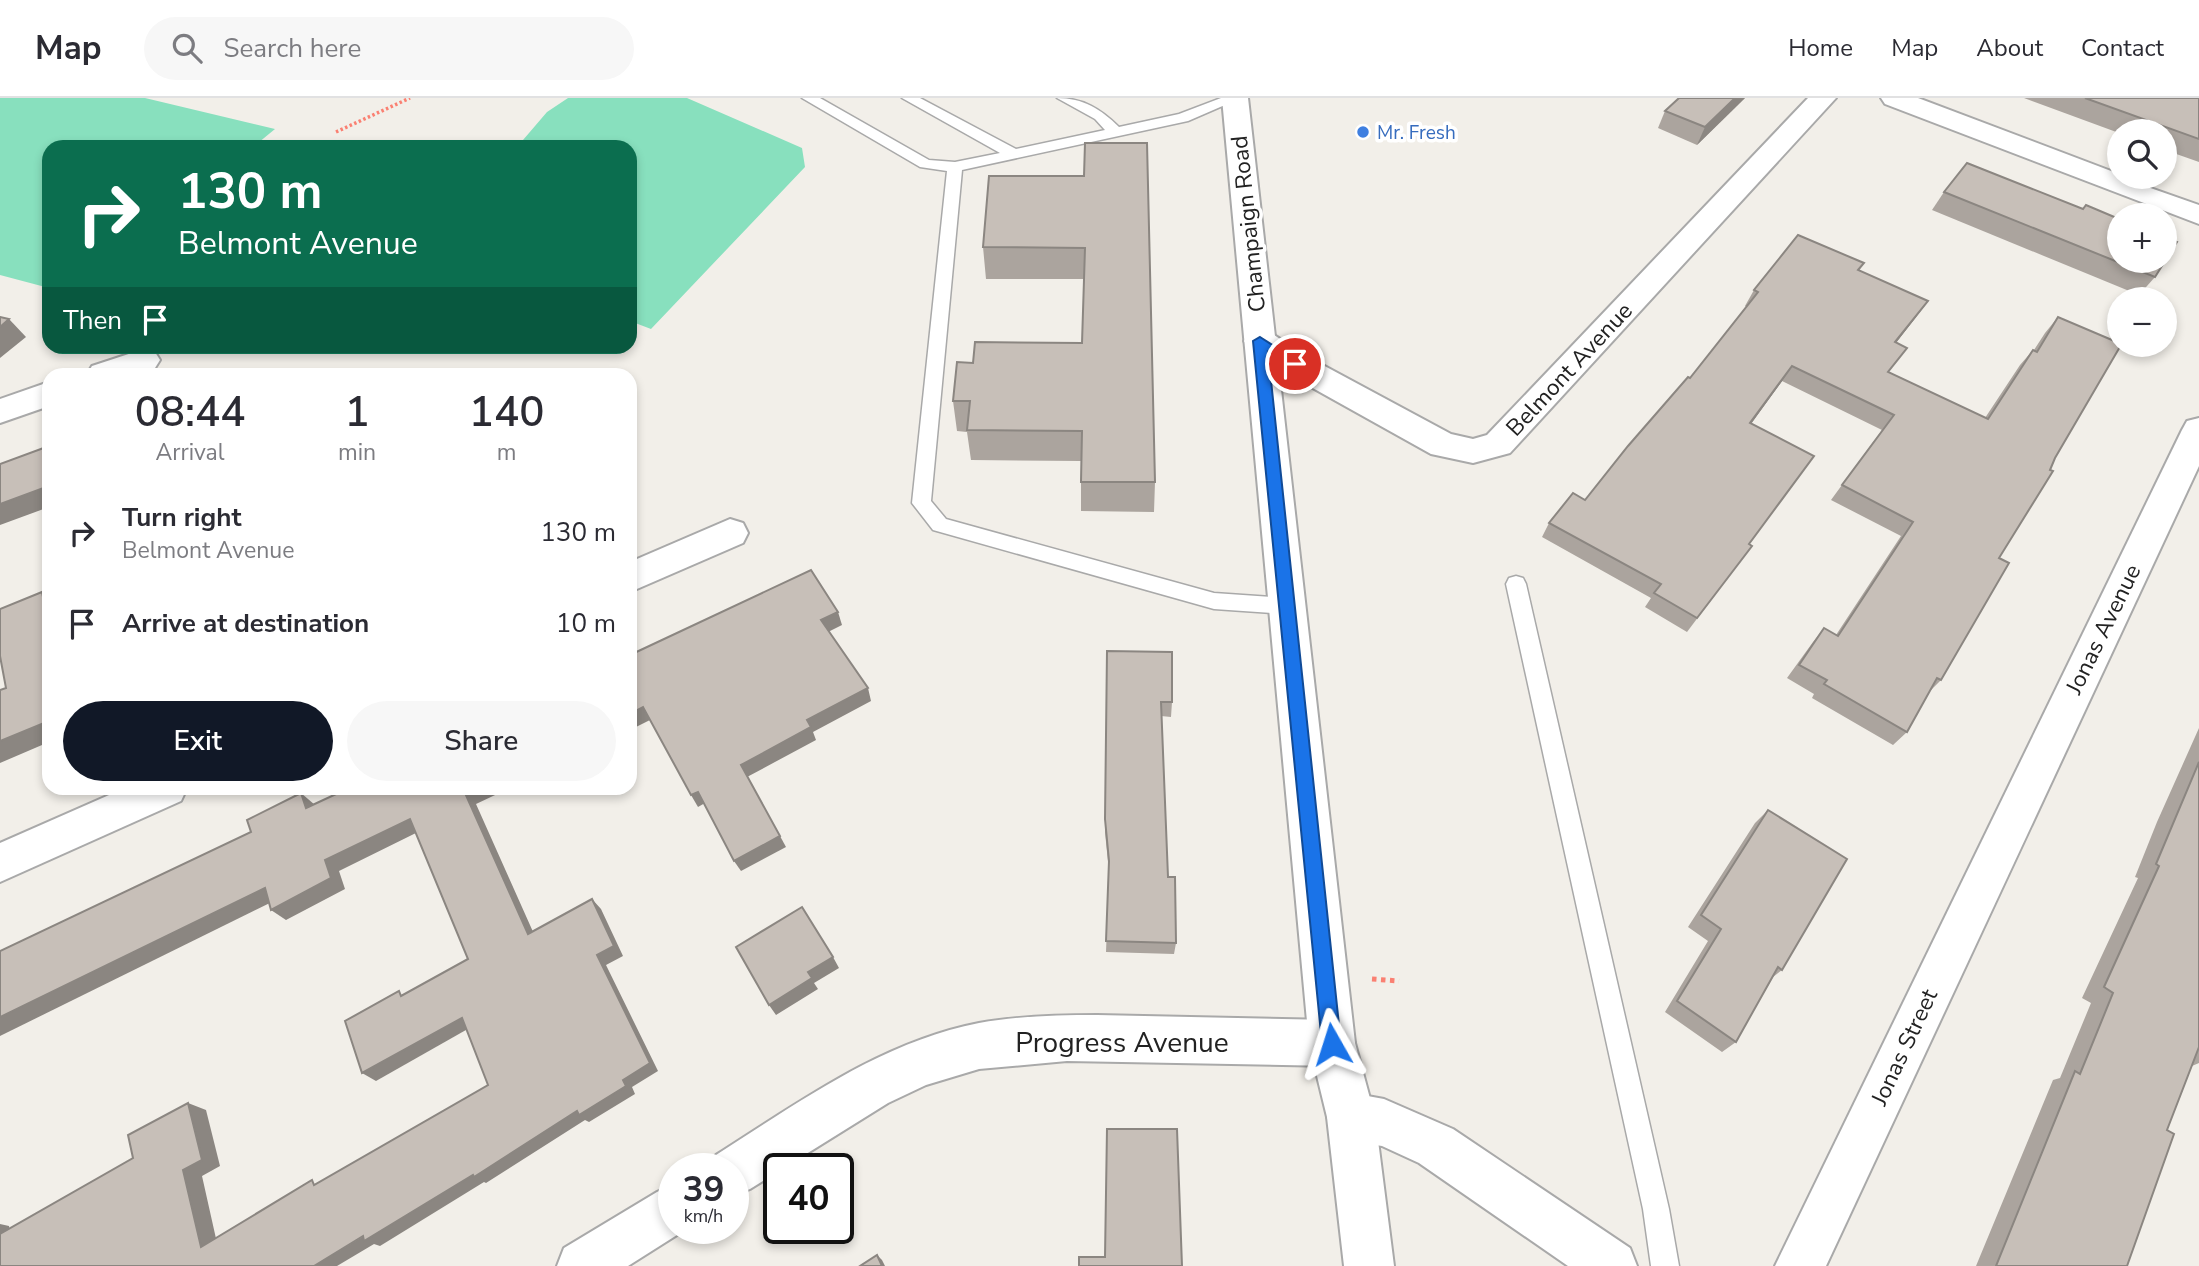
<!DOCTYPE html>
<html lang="en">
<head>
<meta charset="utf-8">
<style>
  :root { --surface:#fff; --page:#f7f7f7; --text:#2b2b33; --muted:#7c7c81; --line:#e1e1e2; --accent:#111827 }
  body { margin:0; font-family:"Nunito Sans",sans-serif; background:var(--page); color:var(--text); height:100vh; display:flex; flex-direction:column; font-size:26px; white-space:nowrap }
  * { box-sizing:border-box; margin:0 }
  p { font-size:23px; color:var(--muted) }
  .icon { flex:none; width:38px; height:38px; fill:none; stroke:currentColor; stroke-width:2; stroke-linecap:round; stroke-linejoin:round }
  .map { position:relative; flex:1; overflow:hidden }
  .drawer { position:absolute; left:42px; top:270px; width:595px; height:427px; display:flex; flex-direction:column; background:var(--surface); border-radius:21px; box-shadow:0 4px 10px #0003 }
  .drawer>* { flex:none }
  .top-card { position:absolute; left:42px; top:42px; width:595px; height:214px; border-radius:21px; box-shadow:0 4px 10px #0003; background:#0b6e4f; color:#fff; overflow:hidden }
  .tools { position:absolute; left:2107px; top:21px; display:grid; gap:14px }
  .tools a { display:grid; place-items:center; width:70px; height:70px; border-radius:50%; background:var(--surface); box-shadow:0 4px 10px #0003; font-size:35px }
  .speed { position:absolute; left:658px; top:1055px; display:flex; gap:14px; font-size:35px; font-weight:700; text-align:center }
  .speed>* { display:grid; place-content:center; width:91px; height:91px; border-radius:50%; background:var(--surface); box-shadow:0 4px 10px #0003; line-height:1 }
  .speed small { font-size:18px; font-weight:400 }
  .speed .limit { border:4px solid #111; border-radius:10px; background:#fff; color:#111 }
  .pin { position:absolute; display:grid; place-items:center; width:60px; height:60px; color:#fff; margin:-30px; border:4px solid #fff; border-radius:50%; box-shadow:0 2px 7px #0007 }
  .me { position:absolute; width:77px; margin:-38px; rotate:354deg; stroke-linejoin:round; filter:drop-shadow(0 0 5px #0008) }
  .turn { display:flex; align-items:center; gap:24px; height:147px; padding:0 21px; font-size:32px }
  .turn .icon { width:91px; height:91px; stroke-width:2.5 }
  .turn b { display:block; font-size:49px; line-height:60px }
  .then { display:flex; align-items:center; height:66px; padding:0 21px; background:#0003; gap:14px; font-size:26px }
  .eta { display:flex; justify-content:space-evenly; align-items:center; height:119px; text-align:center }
  .eta b { font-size:42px; font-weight:600; line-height:49px }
  .action { display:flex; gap:14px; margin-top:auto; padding:14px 21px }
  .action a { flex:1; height:80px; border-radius:42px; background:var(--accent); color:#fff; font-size:28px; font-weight:600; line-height:80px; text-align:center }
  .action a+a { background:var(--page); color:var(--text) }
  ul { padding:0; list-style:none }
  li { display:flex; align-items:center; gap:21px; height:91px; padding:0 21px }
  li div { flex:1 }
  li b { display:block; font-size:26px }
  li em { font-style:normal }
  header { display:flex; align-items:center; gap:42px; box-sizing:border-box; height:98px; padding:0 35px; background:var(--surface); border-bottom:2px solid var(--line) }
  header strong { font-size:33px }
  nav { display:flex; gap:38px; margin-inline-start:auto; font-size:24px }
  .search { width:490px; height:63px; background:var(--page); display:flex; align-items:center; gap:18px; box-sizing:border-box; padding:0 24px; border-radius:38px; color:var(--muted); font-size:26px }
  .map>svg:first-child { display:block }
  .pitch { fill:#88e0be }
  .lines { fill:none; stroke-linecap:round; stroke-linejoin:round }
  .service-casing { stroke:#a9a9a9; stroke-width:3 }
  .minor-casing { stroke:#a9a9a9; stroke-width:4 }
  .tertiary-casing { stroke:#a9a9a9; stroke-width:4 }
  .path-far1 { stroke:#fa8072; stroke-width:3.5; stroke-dasharray:2.5 2.5; stroke-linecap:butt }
  .path { stroke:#fa8072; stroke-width:5; stroke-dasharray:4.5 4.5; stroke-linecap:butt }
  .service { fill:#fff; fill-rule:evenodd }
  .minor { fill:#fff; fill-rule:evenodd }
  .tertiary { fill:#fff; fill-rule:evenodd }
  .wall { fill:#aba49e }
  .shaded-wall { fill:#8b8681 }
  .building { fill:#c7bfb8; stroke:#8b8681; stroke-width:2 }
  .route { fill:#1a73e8; stroke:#114b97; stroke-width:2 }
  .shop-dot { fill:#3f7fe0; stroke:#fff; stroke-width:2.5 }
  .labels { text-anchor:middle; stroke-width:7; stroke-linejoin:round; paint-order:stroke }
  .far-shop-label { font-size:19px; fill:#366cbe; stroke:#fff; text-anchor:start }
  .street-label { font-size:23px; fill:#222; stroke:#fff }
  .near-street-label { font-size:28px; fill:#222; stroke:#fff }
</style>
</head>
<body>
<header>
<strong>Map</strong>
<div class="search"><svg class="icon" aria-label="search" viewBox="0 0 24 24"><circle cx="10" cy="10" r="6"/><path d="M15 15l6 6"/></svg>Search here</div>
<nav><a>Home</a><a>Map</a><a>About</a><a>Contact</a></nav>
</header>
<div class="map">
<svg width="2199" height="1168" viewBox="0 0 2199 1168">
  <rect width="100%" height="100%" fill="#f2efe9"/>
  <g class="pitch">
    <path d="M0,0H145L275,31L253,49H49V190L0,177Z"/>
    <path d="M568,0H687L802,50L805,69L651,231L630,223V49H517L547,14Z"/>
  </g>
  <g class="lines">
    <defs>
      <g id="service">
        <path d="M802,0H820L929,62L955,64L1000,55L902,0H920L1016,51L1105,32L1095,21L1057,0C1083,0 1101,11 1119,29L1179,16L1221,0H1241L1188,23L962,72L931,403L946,421L1214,495L1286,500L1293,502L1296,508L1293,514L1286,516L1214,511L933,432L912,405L947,73L920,69Z"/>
        <path d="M1516,478L1523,480L1526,486L1669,1111L1679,1168H1651L1643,1111L1506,486L1509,480Z"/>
      </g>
      <g id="minor">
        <path d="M1808,0H1836L1510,355L1473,365L1431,356L1284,274L1249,251L1244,243L1249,235L1260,232L1271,235L1306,258L1451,336L1473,341L1487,337Z"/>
        <path d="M1881,0H1918L2119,76V79L2199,107V126L1885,6Z"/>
        <path d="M144,251L155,254L160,262L155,270L136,276H87L92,268Z"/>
        <path d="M49,284V308L0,325V301Z"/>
        <path d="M2199,320V368L1826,1168H1775L2182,332L2187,323Z"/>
        <path d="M730,421L743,425L748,435L743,445L630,494V464Z"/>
        <path d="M125,690H187L181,703L0,784V745Z"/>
        <path d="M1097,917L1332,922L1348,929L1355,945L1348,961L1332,968L1067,963L979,971L926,987L888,1005L750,1091L733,1098V1071H710L716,1057C798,1005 881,944 979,925C1018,918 1058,917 1097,917Z"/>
        <path d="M1351,995L1384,1001L1453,1031L1630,1150L1637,1168H1568L1419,1065L1382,1048L1351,1043L1334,1036L1327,1019L1334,1002Z"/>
        <path d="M674,1086V1130H688L628,1168H557L564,1150L657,1094Z"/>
      </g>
      <path id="tertiary" d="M1222,0H1248L1355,945L1375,1019L1394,1168H1344L1327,1019L1309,945Z"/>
    </defs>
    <use href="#service" class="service-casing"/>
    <use href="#minor" class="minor-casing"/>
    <use href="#tertiary" class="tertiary-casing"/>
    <path class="path-far1" d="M336,34L410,0"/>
    <path class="path" d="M1372,881L1399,883"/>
    <use href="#service" class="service"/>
    <use href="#minor" class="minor"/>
    <use href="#tertiary" class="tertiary"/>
  </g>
  <g class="wall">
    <path d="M1745,0L1697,47L1658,30L1665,13Z"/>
    <path d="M2024,0H2199V64L2165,52V33H2119V35Z"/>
    <path d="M1084,78L1155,384L1154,414L1081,413V363L971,362L967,334L957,333L953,303L973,265L1082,245L1084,181H986L983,149Z"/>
    <path d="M1944,94L2155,179L2139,197L1932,112Z"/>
    <path d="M1864,165L1859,172L1916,219L1896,245L1889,274L1985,320L2020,267L2033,252H2034L2045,235L2058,219L2055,360L1999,460L1941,582L1930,593L1907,634L1893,647L1812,600L1814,596L1787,580L1813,544L1824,530L1836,537L1901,438L1831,402L1882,332L1782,283L1751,326L1814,358L1749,446L1741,462L1687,534L1645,509L1651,500L1542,439L1549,425L1585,402L1690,280L1747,209L1745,208L1754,192Z"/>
    <path d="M1107,553L1172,604L1171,619L1161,618L1168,779L1176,845L1174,856L1106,854L1109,774L1105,734Z"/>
    <path d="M2199,630V965L2192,968L2167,1032L2127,1168H1976L2053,982L2060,980L2091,905L2082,900L2138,780L2135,779L2157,724Z"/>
    <path d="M1768,712L1782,872L1773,879L1736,944L1722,954L1665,914L1708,843L1688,829L1755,725Z"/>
  </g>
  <g class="shaded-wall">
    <path d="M1735,0H1745L1697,47L1705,29Z"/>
    <path d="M1928,203L1916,219L1884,260L1895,244Z"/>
    <path d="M9,221L26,239L0,260V229Z"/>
    <path d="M1792,268L1782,283L1740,341L1750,325Z"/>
    <path d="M49,388V409L0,427V406Z"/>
    <path d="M42,494L49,500V528Z"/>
    <path d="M838,514L842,527L826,535L821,522Z"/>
    <path d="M868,590L871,603L813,634L816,642L747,679L741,667L807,622Z"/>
    <path d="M643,609L650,622L630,632V616Z"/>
    <path d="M49,623V644L0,665V643Z"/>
    <path d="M476,690H510L476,706L538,845L528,836L465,695Z"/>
    <path d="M698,694L705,705L698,709L691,697Z"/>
    <path d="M301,695L315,707L306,710Z"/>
    <path d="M410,721L422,732L339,773L345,791L286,822L271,812L325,762Z"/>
    <path d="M780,738L786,749L741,773L734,763Z"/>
    <path d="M265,790L280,800L0,938V919Z"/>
    <path d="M592,801L601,811L623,858L606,867L658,973L632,989L635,996L589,1024L585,1022L486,1085L484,1084L380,1148L374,1146L337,1168H314L623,982L597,857Z"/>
    <path d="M833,859L839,870L814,885L818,891L776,917L769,907L808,874Z"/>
    <path d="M462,920L473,928L376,983L362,975Z"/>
    <path d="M188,1005L206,1012L220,1068L202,1078L219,1154L201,1149L183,1072Z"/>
    <path d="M0,1126L9,1128L12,1147L0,1145Z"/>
    <path d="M877,1157L882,1162L885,1168H882Z"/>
  </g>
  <g class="building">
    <path d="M1679,0H1735L1705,29L1665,13Z"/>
    <path d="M2085,0H2199V41Z"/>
    <path d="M1085,45H1147L1155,384H1081L1082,333L967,332L970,303H953L957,264L973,265L975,244L1082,245L1085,150L983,149L989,78H1084Z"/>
    <path d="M1967,65L2083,111L2086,107L2119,121V163H2165V139L2177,144L2155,179L1944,94Z"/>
    <path d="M1798,137L1864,165L1858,172L1928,203L1895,244L1907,250L1888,274L1988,321L2033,252L2037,254L2058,219L2119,245V247H2121L2055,360L2050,372L2053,373L1999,460L2009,465L1941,582L1937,580L1907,634L1824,586L1827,582L1799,567L1824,530L1838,538L1913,424L1842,387L1894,317L1792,268L1750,325L1814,358L1749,446L1752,448L1697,520L1654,495L1661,486L1549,425L1573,395L1585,402L1628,348L1688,279L1690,280L1758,194L1754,192Z"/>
    <path d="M0,219L9,221L0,229Z"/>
    <path d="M49,348V388L0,406V366Z"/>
    <path d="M811,472L838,514L821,522L868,590L807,622L811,629L741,667L780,738L734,763L698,694L691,697L643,609L630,616V557Z"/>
    <path d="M42,494L49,528V623L0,643V592L6,590L0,558V511Z"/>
    <path d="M1107,553L1172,554V604H1161L1168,779H1175L1176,845L1106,843L1109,763L1105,721Z"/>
    <path d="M2199,664V949L2167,1032L2174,1036L2127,1168H1996L2075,973L2080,976L2113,895L2104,889L2159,768L2156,766Z"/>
    <path d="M349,690H476L465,695L528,836L592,801L614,848L597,857L650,965L623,982L626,988L579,1017L577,1013L474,1079L473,1077L364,1143L363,1138L314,1168H0V1136L133,1060L128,1037L188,1005L202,1062L183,1072L201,1149L312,1082L314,1087L488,987L462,920L362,975L345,923L399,893L401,898L468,861L410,721L325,762L331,780L271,812L265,790L0,919V853L251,734L247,722L301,695L306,710Z"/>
    <path d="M1768,712L1847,761L1782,872L1778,869L1736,944L1677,903L1721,831L1701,817Z"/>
    <path d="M802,809L833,859L808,874L812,880L769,907L736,849Z"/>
    <path d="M1107,1031H1177L1182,1168H1079V1159H1105Z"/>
    <path d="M877,1157L882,1168H860Z"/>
  </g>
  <path class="route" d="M1260,239L1302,266L1295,270L1268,254L1341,946L1339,952L1332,955L1325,952L1322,946L1253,243Z"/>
  <circle class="shop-dot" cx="1363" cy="34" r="7"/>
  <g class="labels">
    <g class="far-shop-label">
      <text x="1377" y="41">Mr. Fresh</text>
    </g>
    <g class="street-label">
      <text transform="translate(1248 126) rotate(-96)" y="8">Champaign Road</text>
      <text transform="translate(1569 271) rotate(-47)" y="8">Belmont Avenue</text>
      <text transform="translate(2103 531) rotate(-64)" y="8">Jonas Avenue</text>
      <text transform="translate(1904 949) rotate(-65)" y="8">Jonas Street</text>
    </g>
    <g class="near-street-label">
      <text x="1122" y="954">Progress Avenue</text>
    </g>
  </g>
</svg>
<div class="tools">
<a><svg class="icon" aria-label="search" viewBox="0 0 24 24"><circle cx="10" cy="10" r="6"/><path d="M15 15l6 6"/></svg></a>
<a>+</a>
<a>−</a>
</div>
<div class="speed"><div>39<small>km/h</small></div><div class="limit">40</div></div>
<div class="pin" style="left:1295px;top:266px;background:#d93025"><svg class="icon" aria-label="arrive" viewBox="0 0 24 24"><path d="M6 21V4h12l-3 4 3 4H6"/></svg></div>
<svg class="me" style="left:1332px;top:946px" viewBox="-20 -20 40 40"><path d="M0-17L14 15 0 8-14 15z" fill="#1a73e8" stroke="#fff" stroke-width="4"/></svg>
<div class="top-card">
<div class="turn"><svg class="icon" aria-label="right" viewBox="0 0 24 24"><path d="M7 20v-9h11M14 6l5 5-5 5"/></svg><div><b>130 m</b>Belmont Avenue</div></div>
<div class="then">Then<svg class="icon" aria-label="arrive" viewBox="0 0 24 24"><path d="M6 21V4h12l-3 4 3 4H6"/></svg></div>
</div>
<section class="drawer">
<div class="eta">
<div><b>08:44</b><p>Arrival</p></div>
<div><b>1</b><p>min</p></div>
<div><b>140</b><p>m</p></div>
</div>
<ul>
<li><svg class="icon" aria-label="right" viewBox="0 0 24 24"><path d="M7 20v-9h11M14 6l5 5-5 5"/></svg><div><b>Turn right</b><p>Belmont Avenue</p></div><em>130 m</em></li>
<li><svg class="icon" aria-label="arrive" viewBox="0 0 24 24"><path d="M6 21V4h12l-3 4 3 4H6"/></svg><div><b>Arrive at destination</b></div><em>10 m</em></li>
</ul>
<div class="action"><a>Exit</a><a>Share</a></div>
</section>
</div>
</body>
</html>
